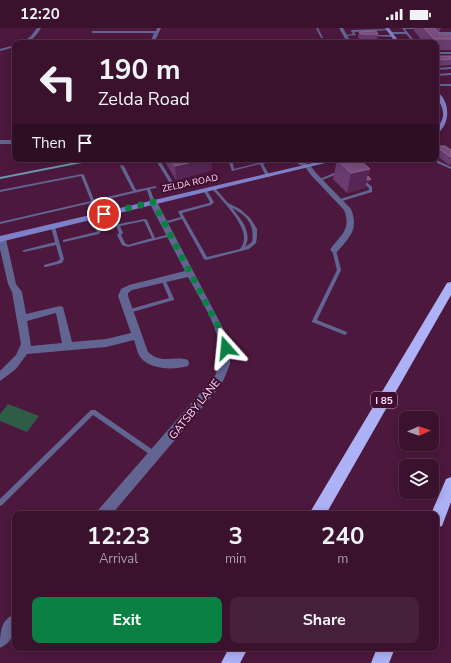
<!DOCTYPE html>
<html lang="en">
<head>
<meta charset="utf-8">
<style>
  :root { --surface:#3a122e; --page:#45203a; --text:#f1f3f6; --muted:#ab9eaa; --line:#54324a; --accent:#0b8043 }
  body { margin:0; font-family:"Nunito Sans",sans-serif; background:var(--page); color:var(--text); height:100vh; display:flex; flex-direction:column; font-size:15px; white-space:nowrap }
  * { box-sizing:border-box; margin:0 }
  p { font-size:13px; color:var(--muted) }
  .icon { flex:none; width:22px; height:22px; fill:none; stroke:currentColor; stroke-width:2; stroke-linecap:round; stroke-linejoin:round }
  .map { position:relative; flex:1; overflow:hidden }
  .panel { position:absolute; left:12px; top:483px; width:427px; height:140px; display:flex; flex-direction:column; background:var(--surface); border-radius:8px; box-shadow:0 2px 10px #0003,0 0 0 1px var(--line) }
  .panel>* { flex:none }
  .banner { position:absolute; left:12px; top:12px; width:427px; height:122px; border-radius:8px; box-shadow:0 2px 10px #0003,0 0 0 1px var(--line); background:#3a122e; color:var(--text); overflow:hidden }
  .needle { width:26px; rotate:88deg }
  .tools { position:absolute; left:399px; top:383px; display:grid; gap:8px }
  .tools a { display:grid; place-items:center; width:40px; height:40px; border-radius:8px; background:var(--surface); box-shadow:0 2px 10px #0003,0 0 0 1px var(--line); font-size:20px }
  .pin { position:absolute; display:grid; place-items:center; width:34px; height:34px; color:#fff; margin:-17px; border:2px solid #fff; border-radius:50%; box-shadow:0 1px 4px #0007 }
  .me { position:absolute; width:44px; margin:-22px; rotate:342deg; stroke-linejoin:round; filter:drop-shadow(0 0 3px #0008) }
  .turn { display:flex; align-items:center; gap:14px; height:84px; padding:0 20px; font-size:18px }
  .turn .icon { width:52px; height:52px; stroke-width:2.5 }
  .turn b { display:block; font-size:28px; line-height:34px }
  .then { display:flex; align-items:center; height:38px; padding:0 20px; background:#0003; gap:8px; font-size:15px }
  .eta { display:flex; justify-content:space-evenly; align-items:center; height:68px; text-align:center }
  .eta b { font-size:24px; font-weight:700; line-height:28px }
  .button { display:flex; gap:8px; margin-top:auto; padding:8px 20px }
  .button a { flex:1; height:46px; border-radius:8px; background:var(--accent); color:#fff; font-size:16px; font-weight:700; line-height:46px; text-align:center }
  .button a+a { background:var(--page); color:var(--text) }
  .status { display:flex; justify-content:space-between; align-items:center; height:28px; padding:0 20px; background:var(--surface); direction:ltr }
  .status svg { height:11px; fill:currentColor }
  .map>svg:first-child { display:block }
  .green { fill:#2e5c46 }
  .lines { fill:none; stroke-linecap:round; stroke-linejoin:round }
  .stream { stroke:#6a97ac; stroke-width:2 }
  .service { fill:#626492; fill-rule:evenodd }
  .minor { fill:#626492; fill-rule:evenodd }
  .secondary { fill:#7e81ca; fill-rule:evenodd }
  .motorway { fill:#adb1f5; fill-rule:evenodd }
  .wall { fill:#683c6f }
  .shaded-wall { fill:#572655 }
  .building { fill:#784e7d; stroke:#8c648f }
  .route { stroke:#0b8043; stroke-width:7; stroke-dasharray:0 12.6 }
  .labels { text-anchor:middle; stroke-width:4; stroke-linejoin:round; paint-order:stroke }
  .far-street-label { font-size:9px; fill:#fbdff0; stroke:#410d33 }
  .shield { fill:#410d33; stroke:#c3a0b7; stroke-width:1 }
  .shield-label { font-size:10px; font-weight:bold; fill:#fbdff0 }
  .street-label { font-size:11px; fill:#fbdff0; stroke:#410d33 }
</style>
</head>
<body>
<div class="status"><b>12:20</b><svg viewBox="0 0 49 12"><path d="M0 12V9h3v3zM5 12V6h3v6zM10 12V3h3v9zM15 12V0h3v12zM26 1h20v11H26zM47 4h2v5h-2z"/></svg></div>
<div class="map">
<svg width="451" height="635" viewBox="0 0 451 635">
  <rect width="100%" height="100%" fill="#4d183d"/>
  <path class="green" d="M8,376L39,388L27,404L0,393V386Z"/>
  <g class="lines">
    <path class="stream" d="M0,150L97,131"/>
    <g class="service">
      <path d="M316,0H318L323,10H321Z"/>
      <path d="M402,0H421L420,1H405L416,15H414L406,6H391L390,5L391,4H405Z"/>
      <path d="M431,0H433L438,4H451V6L436,5Z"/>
      <path d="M389,1L390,2L354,4L356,7L346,8L345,7L353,6L351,3L352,2Z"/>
      <path d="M372,7H393L394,8L393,9L371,8Z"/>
      <rect x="436" y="24" width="15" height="2"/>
      <path d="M451,39V41L436,42V40Z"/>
      <path d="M451,45V47L436,48V46Z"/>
      <rect x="436" y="56" width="15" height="2"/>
      <path d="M155,131H159L174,156L173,157H171Z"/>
      <path d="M228,131H232L234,141L274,131H280L263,136L270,148L268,149L266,148L260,136L232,143Z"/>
      <path d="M437,133H439L451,139V141L437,135Z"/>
      <path d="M121,137L124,138L136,162L156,158V160L150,161L155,174L154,175H153L151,174L147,162L0,196V194L91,173L81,148L0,164V162L82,146L84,147L94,172L133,163L120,138Z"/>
      <path d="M339,143L342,144L320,153L317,152Z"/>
      <path d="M360,150H362L372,159V164L339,174H337V172L369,162V160L360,152Z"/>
      <path d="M213,160H215L228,175L240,181L250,190L254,196L257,201V208L256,215L249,221L206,232L204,231L182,191L164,196L162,195L163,194L181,189L178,184L179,183L209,175L210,174L203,162L206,161L214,174L211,177L182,185L207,229L240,221C243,217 244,214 244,209C244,195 222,172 213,162ZM232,180C247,188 255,196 252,214L245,219C253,205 241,191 232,180Z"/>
      <path d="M111,182H112L114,183L119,196L145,191L147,192L155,210L170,206L172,207L171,208L128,219L122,217L117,207L119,205L110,183ZM144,193L152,210L128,217L125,215L121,207L123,205L120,198Z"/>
      <path d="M94,187H96L97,188L101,203L99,206L64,214H63V212L96,204L97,203L93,188Z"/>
      <path d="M52,198H53L55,199L64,231L62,235L46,239H44V237L58,233L60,231L56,217L24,224L22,223L24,222L55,214L51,199Z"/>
      <path d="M333,221H335L336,222L341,242L317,292L347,304V305L345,307L312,294V293L337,242L332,222Z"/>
      <path d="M163,249L165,251L174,271V272L129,285L127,284V282L169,270L161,251Z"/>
      <path d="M91,382H95L156,424L157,426L156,428L154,429L152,428L93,387L2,477L0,478V471Z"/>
    </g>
    <g class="minor">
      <path d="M37,0H41C36,8 31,15 21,15L31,8Z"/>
      <path d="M157,0H161L154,15H150L154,5H93L91,4L93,3H156Z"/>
      <path d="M339,0H343L351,14H347Z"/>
      <path d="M15,17V19L0,23V21Z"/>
      <rect x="0" y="112" width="15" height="4"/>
      <path d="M295,131H301L303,134L310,137L316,145L351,181C359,201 350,209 337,224L334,225L330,222C340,207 352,202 344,182L311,147L305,139L298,136Z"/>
      <path d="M150,172H153L157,174L226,306L230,321V336L224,351L218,361L112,486H98L99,481L215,348C231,314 203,277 188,249L132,262L128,265V268L148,324C162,337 173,327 188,332L189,335L188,338C174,342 151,342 141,330C137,325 136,317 134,312L106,319L27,326L16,341L0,353V343L16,327L21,316L12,264L8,256L0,221V209H5L6,211L16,256L22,264L26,286L60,278L63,279L72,314L106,311L131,305L118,268L121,261L129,257L185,243L149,174ZM56,285L62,315L31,318L27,293Z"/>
      <path d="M15,586C15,600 15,613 0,620C0,605 0,592 15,586Z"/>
    </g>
    <g class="secondary">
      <path d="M385,0H389L400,15H396Z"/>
      <path d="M436,63C451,72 451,98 436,106C436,98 444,94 443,85C443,77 436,71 436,63Z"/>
      <path d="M330,131H342L0,214V208Z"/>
    </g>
    <g class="motorway">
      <path d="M451,254V267L326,486H309L447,255Z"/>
      <path d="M451,449V474L442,498L436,500V486H431L446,451Z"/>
      <path d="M229,620H248L240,635H221Z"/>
      <path d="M377,620H395L389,635H371Z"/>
    </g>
  </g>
  <g class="wall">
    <path d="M414,0H441L439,5L440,6H451V22H436V15H424L414,3Z"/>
    <path d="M359,4L378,6L377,12H360L358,9Z"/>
    <path d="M436,28H451V37L436,38Z"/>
    <path d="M438,118L451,122V136L449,137L436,127V124Z"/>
    <path d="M163,131H212V141L209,142V143L176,152L173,147Z"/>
    <path d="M337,132L370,141L368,148L371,151L370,154L366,155L365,160L347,165L333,151Z"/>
  </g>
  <g class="shaded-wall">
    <path d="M205,131H212V141L209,142V143L176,152L175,138Z"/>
    <path d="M370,141L367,152L371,151L370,154L366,155L365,160L347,165L351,145Z"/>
  </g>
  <g class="building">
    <path d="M424,0H434L440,6H451V11H434Z"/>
    <path d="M376,3L378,6H361L359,4Z"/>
    <path d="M436,28H451V31L438,32L436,30Z"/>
    <path d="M438,118H445L451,122V129L438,120L440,119Z"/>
    <path d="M169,131H205L175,138Z"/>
    <path d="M343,131H359L370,141L351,145L337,132Z"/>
    <path d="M368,148L371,151L367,152Z"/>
  </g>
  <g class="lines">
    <path class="route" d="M104,186L153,174L218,298L226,320"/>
  </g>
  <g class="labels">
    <g class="far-street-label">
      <text transform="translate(190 155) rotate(-12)" y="3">ZELDA ROAD</text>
    </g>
    <rect class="shield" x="371" y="364" width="26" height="16" rx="3"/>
    <g class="shield-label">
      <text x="384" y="376">I 85</text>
    </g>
    <g class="street-label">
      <text transform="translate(194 381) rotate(-51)" y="4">GATSBY LANE</text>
    </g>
  </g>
</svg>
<div class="tools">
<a><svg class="needle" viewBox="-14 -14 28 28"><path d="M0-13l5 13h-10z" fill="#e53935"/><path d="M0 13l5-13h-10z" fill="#ab9eaa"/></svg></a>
<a><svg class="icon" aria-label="layers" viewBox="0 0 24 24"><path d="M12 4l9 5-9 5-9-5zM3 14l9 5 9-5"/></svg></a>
</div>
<div class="pin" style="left:104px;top:186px;background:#d93025"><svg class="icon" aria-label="arrive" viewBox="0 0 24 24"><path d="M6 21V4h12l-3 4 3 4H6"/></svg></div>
<svg class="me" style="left:226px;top:320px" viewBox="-20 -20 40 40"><path d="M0-17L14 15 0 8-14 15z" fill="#0b8043" stroke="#fff" stroke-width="4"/></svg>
<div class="banner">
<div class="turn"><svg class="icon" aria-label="left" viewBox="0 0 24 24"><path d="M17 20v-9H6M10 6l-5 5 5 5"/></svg><div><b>190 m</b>Zelda Road</div></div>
<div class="then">Then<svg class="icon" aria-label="arrive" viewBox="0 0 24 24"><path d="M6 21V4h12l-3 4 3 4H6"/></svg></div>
</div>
<section class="panel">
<div class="eta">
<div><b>12:23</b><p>Arrival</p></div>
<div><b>3</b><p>min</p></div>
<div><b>240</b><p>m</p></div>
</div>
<div class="button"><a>Exit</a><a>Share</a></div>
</section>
</div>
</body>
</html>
